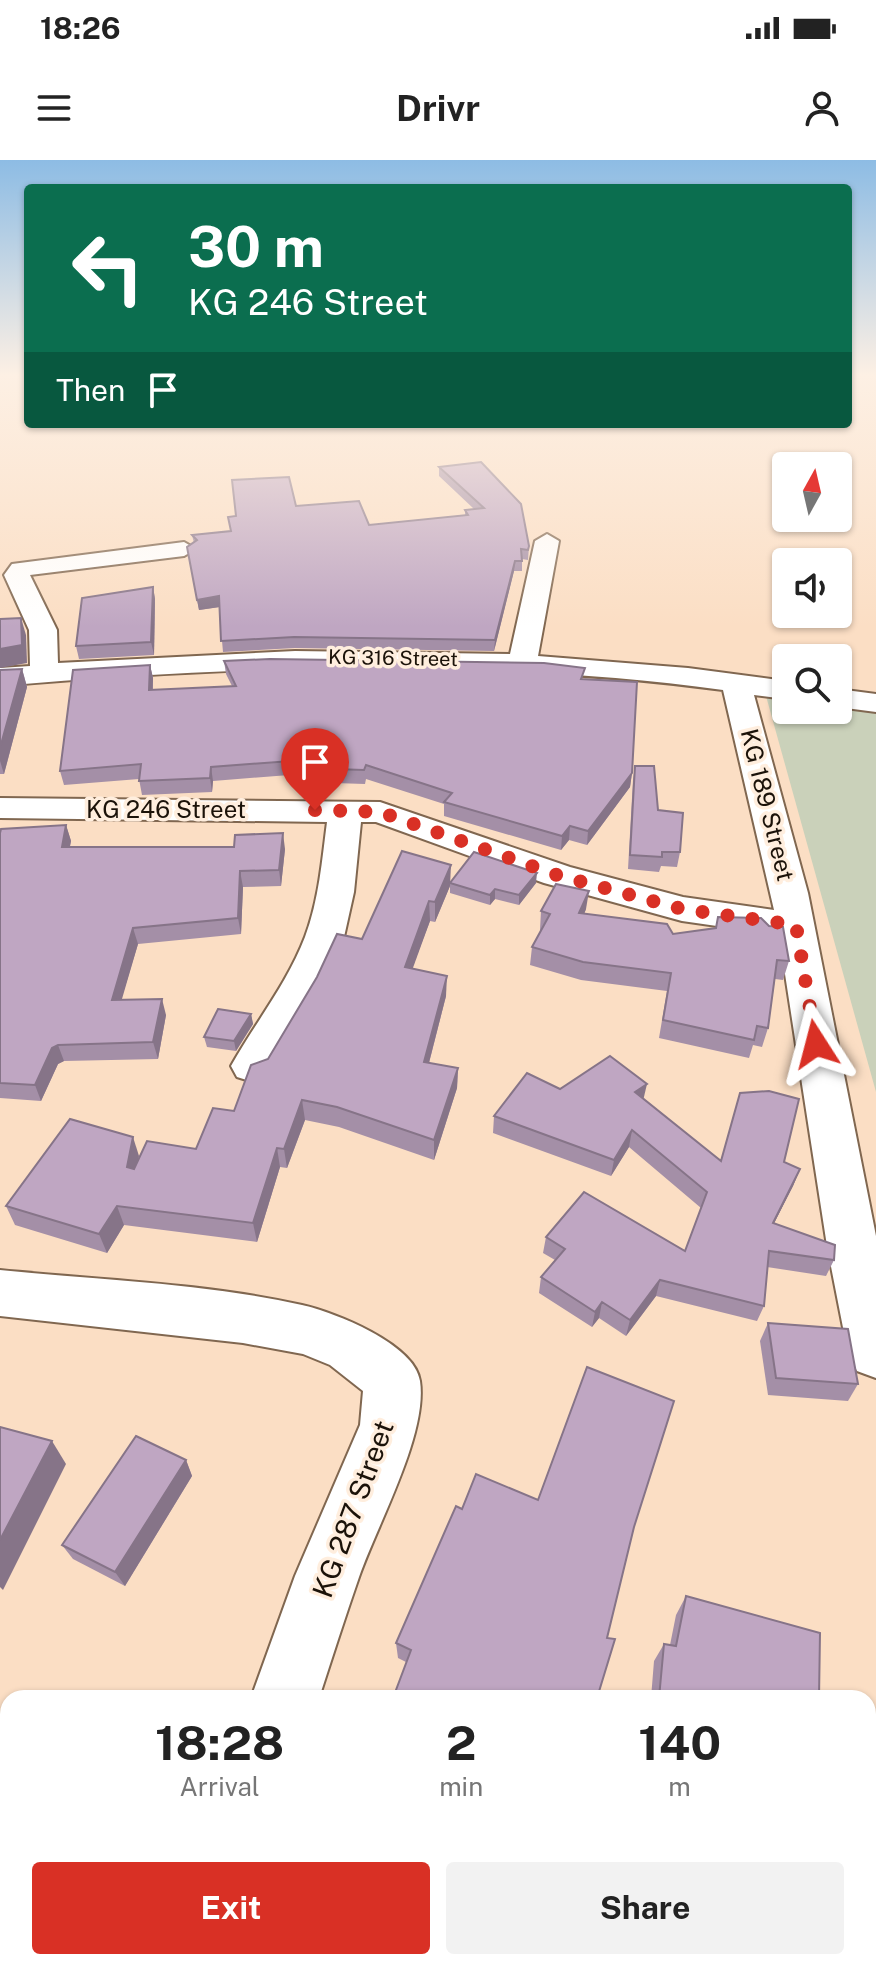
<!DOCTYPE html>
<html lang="en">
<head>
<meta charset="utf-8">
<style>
  :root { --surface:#fff; --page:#f2f2f2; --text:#222; --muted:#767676; --accent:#d93025 }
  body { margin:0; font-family:"Public Sans",sans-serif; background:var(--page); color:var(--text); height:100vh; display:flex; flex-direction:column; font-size:30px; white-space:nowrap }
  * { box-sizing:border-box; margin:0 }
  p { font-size:26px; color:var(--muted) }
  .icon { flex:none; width:44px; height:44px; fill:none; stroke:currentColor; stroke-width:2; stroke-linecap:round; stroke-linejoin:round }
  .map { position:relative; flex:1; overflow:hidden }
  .drawer { position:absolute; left:0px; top:1530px; width:876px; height:280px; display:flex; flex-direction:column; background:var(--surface); border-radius:24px 24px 0 0; box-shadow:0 2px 6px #0004 }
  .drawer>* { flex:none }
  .hud { position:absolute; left:24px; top:24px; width:828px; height:244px; border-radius:8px; box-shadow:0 2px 6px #0004; background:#0b6e4f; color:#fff; overflow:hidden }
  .needle { width:52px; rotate:8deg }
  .buttons { position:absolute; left:772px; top:292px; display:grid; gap:16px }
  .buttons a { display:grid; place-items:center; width:80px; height:80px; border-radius:8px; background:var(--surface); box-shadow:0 2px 6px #0004; font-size:40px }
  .pin { position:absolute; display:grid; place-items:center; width:68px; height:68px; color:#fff; margin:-82px -34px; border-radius:50% 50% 50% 0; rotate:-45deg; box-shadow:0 0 8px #0007 }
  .pin .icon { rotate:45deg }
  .me { position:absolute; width:88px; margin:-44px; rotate:351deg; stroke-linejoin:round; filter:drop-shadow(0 0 6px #0008) }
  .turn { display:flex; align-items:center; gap:28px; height:168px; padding:0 32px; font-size:36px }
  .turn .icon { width:104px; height:104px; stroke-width:2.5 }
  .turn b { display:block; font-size:56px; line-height:68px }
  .then { display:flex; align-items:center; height:76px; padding:0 32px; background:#0003; gap:16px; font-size:30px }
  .eta { display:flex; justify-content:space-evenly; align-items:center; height:136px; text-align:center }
  .eta b { font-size:48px; font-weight:700; line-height:56px }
  .action { display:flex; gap:16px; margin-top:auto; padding:16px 32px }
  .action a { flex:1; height:92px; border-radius:8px; background:var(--accent); color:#fff; font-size:32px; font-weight:700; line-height:92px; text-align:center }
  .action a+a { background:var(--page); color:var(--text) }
  .status { display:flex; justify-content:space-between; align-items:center; height:56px; padding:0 40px; background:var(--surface); direction:ltr }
  .status svg { height:22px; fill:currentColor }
  header { display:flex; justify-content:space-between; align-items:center; height:104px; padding:0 32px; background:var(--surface); font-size:36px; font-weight:700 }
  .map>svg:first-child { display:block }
  .green { fill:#cad1ba }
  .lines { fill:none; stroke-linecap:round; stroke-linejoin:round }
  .street-casing { stroke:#806750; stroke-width:4 }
  .street { fill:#fff; fill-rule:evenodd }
  .wall { fill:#a48fa7 }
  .shaded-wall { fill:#867488 }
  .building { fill:#bfa6c2; stroke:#867488; stroke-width:2 }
  .route { stroke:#d93025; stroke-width:14; stroke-dasharray:0 25.2 }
  .labels { text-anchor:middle; stroke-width:7; stroke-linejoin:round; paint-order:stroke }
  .far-street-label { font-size:20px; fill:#1b1209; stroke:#ffeede }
  .street-label { font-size:24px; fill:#1b1209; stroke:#ffeede }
  .near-street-label { font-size:28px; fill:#1b1209; stroke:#ffeede }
</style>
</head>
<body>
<div class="status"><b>18:26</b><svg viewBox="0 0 49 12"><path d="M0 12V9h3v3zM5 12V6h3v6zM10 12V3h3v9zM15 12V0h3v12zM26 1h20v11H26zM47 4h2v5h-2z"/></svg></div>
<header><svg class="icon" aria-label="menu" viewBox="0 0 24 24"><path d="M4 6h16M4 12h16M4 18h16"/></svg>Drivr<svg class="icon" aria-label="person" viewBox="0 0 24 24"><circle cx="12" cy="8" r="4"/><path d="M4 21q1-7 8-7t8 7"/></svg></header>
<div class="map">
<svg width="876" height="1810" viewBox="0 0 876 1810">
  <rect width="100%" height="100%" fill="#fbdec4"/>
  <path class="green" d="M766,536L786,538V550H838V546L876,551V932Z"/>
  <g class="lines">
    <defs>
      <g id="street">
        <path d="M547,374L559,381L538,496L688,508L786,521V539L754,535L808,733L876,1076V1218L857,1211L848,1193L827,1086L779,775L682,761L544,723L376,662H361L354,732L344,777L317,835L269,917L253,922L237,917L231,906C255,863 287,824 305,777C319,740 322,700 327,662L0,658V638L380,642L570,707L683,737L774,750L723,530C483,498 241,505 0,526V508L30,506L29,470L4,415L12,404L184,382L196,389L184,396L30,415L57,470L58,503L295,491L510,494L535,381Z"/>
        <path d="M838,529L876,534V552L838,547Z"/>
        <path d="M0,1110C100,1120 204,1123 302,1145C334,1152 415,1184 420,1221C428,1274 377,1365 359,1417C345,1457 332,1498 319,1538H251L295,1416L360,1265L363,1231L330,1205L303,1194L243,1183L0,1156Z"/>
        <path d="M0,1660L8,1661V1735L0,1734Z"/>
        <path d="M876,1683V1759L868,1761V1685Z"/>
        <path d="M163,1802H241L240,1810H160Z"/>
      </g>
    </defs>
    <use href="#street" class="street-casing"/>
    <use href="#street" class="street"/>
  </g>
  <g class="wall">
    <path d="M439,307L529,386L528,400L522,399V411H514L494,491L295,488L223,492L219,447L199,450L187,387L194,383L192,375L230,371L236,356L296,346L369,365L465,355V350L474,349L439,316Z"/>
    <path d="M153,427L155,439L154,495L79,499L76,486Z"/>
    <path d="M224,501L584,519L632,613L630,627L587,685L569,680L561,690L444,656V644L366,619L365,624L303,622L302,614L213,621L212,632L142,635L139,619L64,625L60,611L150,505L153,518V530L232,526L226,514Z"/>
    <path d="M22,509L27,527L4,614H0V510Z"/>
    <path d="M635,606L680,692L677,707L661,706L659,712L628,709L633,620Z"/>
    <path d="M66,665L71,681L70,687L285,689L281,726L243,727L241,774L138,784L121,840L166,855L158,899L64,901L58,904L41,941L0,938V673Z"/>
    <path d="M450,723H536L519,745L495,739L490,745L450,733V726L435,762L430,761L412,808L446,836L429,903L458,908L457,928L434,1000L339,967L305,960L287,1008L280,1007L257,1082L124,1065L107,1093L15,1065L6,1046L196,989L234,951L268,899L362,779Z"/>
    <path d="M586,749L584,754L789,801L783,820L775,819L768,868L762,887L753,885L749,898L659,878L667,831L581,820L530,805L532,787L541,770H540L541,751Z"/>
    <path d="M251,854L253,864L236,891L207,887L204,877Z"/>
    <path d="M560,929L643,938L720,1000L784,1002L800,1009L793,1026L774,1063L834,1100L826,1116L767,1107L764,1146L757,1161L656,1136L626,1176L599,1158L592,1167L539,1133L541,1117L555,1100L543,1093L546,1077L685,1091L701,1048L629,987L611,1016L493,973L494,956Z"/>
    <path d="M768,1163L858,1224L848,1241L768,1235L760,1181Z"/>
    <path d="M674,1241L406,1502L398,1498L396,1483L462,1349L538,1340Z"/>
    <path d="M186,1300L192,1316L125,1426L73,1399L62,1385Z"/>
    <path d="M686,1436L819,1538H651L654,1501L664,1484L670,1485L676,1455Z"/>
  </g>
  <g class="shaded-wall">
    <path d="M515,401L514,411L494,491L495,480Z"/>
    <path d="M153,427L155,439L154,495L151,482Z"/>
    <path d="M219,436L220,447L199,450L197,440Z"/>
    <path d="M21,458L26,475L27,503L0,508V489Z"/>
    <path d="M150,505L153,518L152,544L149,530Z"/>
    <path d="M22,509L27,527L4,614L0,601V588Z"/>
    <path d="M211,607L213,621L212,632L210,618Z"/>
    <path d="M632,613L630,627L587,685L588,671Z"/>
    <path d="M66,665L71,681L66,703L62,687Z"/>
    <path d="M570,666L569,680L561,690L562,676Z"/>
    <path d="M283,673L285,689L281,726L279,710Z"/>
    <path d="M451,705L450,726L435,762V742Z"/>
    <path d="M240,711L243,727L241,774L238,758Z"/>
    <path d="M537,713L536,723L519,745V735Z"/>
    <path d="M495,729V739L490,745V735Z"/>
    <path d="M589,731L586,749L577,772L579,753Z"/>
    <path d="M429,741L430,761L406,827L405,807Z"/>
    <path d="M133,768L138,784L117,856L112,840Z"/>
    <path d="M447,816L446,836L424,922V902Z"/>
    <path d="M162,839L166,855L158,899L153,882Z"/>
    <path d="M251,854L253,864L236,891L234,881Z"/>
    <path d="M58,885L64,901L58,904L41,941L35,925L52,888Z"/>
    <path d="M458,908L457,928L434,1000V980Z"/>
    <path d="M647,924L643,941L635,932Z"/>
    <path d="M302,940L305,960L287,1008L284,989Z"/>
    <path d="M632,970L629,987L611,1016L614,1000Z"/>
    <path d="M133,977L139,996L134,1027L127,1007Z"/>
    <path d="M277,988L280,1007L257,1082L253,1063Z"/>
    <path d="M800,1009L793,1026L766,1079L773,1063Z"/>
    <path d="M117,1046L124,1065L107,1093L99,1074Z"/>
    <path d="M660,1120L656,1136L626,1176L630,1160Z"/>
    <path d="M602,1142L599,1158L592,1167L595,1152Z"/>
    <path d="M52,1281L66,1304L3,1430L0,1427V1380Z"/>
    <path d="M186,1300L192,1316L125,1426L115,1412Z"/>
    <path d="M149,1802H160L157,1809L158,1810H150L147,1806Z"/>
  </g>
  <g class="building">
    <path d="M481,302L521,344L529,386L528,390L521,389L522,401H515L495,480L294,477L221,481L219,436L197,440L187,387L197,380L192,375L231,371L228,357L236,356L232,320L289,317L296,346L359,341L369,365L468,355L465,350L484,348L439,307Z"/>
    <path d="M153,427L151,482L76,486L82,438Z"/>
    <path d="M21,458L22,485L0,489V459Z"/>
    <path d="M270,499L544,503L585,508L581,519L637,522L632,613L588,671L570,666L562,676L444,642L452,633L366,605L364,610L302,608L304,600L211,607L210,618L139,621L141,604L60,611L73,510L150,505L149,530L236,526L224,501Z"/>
    <path d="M22,509L0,588V510Z"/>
    <path d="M635,606H654L658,650L683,653L680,692H662V697L630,695Z"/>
    <path d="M66,665L62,687H234L235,675L283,673L279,710L240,711L238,758L133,768L112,840L162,839L153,882L58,885L52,888L35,925L0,923V673L1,669Z"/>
    <path d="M402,691L451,705L435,742L429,741L405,807L447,816L424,902L458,908L434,980L337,947L302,940L284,989L277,988L253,1063L117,1046L99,1074L6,1046L70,959L133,977L127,1007L134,1009L147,981L196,989L213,948L234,951L251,905L268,899L317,817L337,774L362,779Z"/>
    <path d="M474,692L537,713L519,735L495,729L490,735L450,723Z"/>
    <path d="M556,724L589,731L579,753L667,764L673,774L716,768L718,757L761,758L769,766L783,767L789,801L777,800L768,868L757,866L754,880L663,860L671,813L583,802L532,787L550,754L541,751Z"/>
    <path d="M218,849L251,854L234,881L204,877Z"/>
    <path d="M610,896L647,924L635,932L721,1001L740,933L769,931L799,939L784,1002L800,1009L773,1063L835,1085L834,1100L769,1091L764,1146L660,1120L630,1160L602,1142L595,1152L541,1117L565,1089L546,1077L584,1032L685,1091L707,1032L632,970L614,1000L494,956L527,913L560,929Z"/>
    <path d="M768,1163L848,1169L858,1224L776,1218Z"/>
    <path d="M587,1207L674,1241L634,1367L607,1478L615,1479L597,1538H393L411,1490L396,1483L456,1346L462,1349L476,1314L538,1340Z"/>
    <path d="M0,1267L52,1281L0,1380Z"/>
    <path d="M136,1276L186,1300L115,1412L62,1385Z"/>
    <path d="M686,1436L820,1473L819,1538H659L664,1484L676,1486Z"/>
    <path d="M47,1802H149L147,1806L150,1810H44Z"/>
  </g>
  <linearGradient id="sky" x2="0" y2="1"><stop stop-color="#8dbce4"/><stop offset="0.46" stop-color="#fdf0e4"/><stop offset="1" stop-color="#fdf0e4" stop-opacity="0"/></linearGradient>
  <rect width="876" height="467" fill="url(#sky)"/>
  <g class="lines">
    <path class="route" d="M315,650L380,652L557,715L682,749L796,765L816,884"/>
  </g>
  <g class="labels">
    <g class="far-street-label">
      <text transform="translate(393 498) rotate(1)" y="7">KG 316 Street</text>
    </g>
    <g class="street-label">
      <text transform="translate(767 645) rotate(76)" y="8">KG 189 Street</text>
      <text x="166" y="658">KG 246 Street</text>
    </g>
    <g class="near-street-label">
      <text transform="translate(353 1349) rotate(-70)" y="10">KG 287 Street</text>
    </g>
  </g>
</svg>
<div class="buttons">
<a><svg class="needle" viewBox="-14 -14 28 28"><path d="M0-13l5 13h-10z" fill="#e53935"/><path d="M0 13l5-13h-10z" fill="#767676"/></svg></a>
<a><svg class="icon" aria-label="sound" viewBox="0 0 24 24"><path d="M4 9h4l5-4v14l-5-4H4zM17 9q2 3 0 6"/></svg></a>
<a><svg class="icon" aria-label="search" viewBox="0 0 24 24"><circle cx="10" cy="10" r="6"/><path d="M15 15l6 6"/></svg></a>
</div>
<div class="pin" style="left:315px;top:650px;background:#d93025"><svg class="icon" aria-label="arrive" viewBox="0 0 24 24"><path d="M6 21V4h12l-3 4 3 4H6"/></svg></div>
<svg class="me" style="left:816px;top:884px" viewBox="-20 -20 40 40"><path d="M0-17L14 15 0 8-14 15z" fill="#d93025" stroke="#fff" stroke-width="4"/></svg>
<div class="hud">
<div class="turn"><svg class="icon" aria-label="left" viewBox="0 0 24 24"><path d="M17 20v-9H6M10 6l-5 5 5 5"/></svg><div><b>30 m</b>KG 246 Street</div></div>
<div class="then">Then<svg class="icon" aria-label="arrive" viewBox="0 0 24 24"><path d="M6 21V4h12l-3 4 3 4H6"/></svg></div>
</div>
<section class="drawer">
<div class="eta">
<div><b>18:28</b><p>Arrival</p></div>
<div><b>2</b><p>min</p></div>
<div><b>140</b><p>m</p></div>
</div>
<div class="action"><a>Exit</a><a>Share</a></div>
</section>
</div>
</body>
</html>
